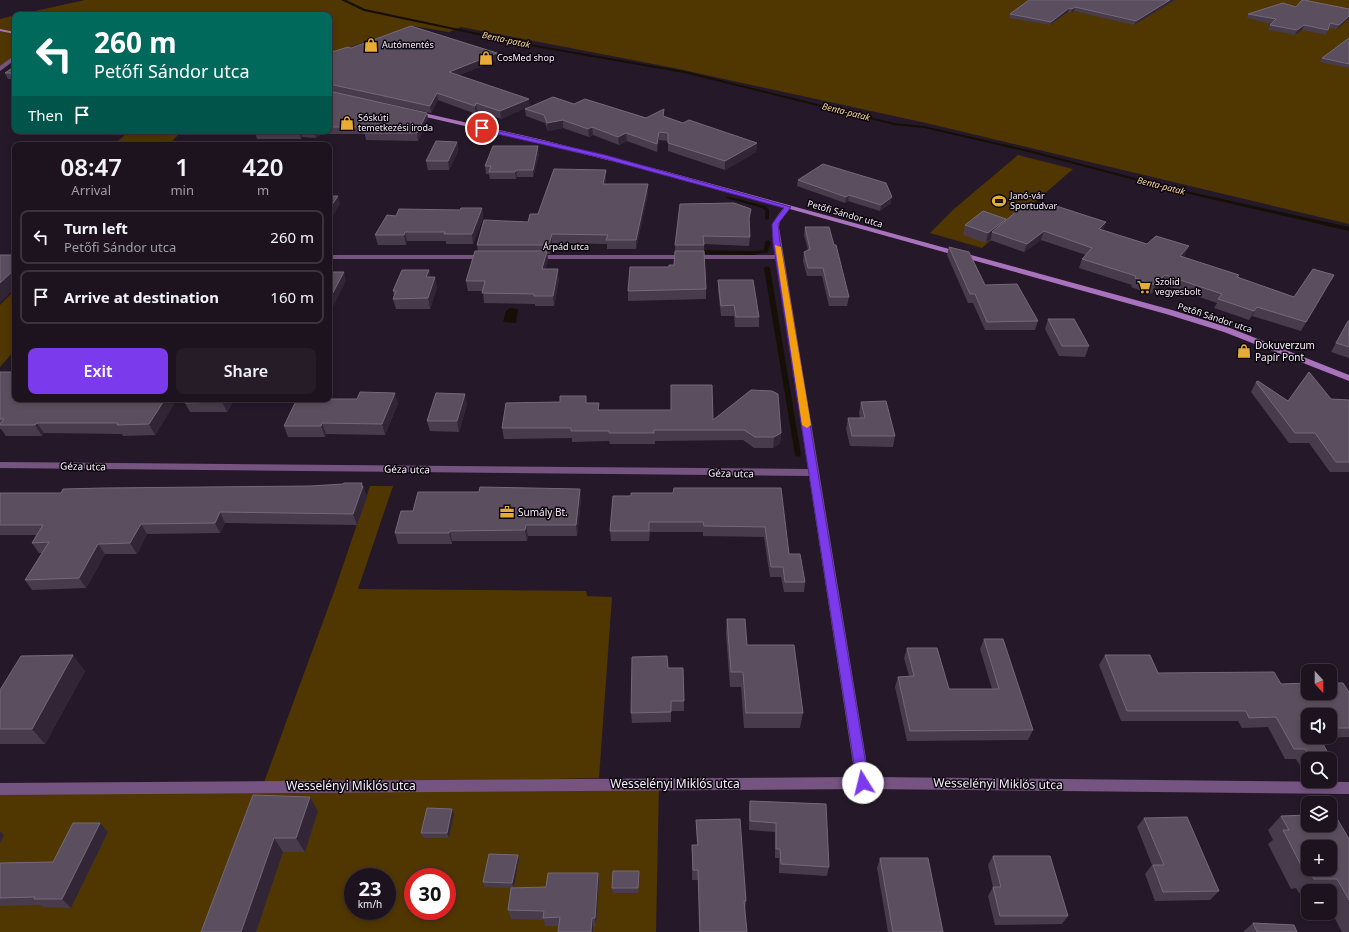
<!DOCTYPE html>
<html lang="en">
<head>
<meta charset="utf-8">
<style>
  :root { --surface:#1c131f; --page:#251c28; --text:#f1f3f6; --muted:#a09ea4; --line:#3a323d; --accent:#7c3aed }
  body { margin:0; font-family:"Noto Sans",sans-serif; background:var(--page); color:var(--text); height:100vh; display:flex; flex-direction:column; font-size:15px; white-space:nowrap }
  * { box-sizing:border-box; margin:0 }
  p { font-size:13px; color:var(--muted) }
  .icon { flex:none; width:22px; height:22px; fill:none; stroke:currentColor; stroke-width:2; stroke-linecap:round; stroke-linejoin:round }
  .map { position:relative; flex:1; overflow:hidden }
  .panel { position:absolute; left:12px; top:142px; width:320px; height:260px; display:flex; flex-direction:column; background:var(--surface); border-radius:8px; box-shadow:0 2px 6px #0003,0 0 0 1px var(--line) }
  .panel>* { flex:none }
  .top-card { position:absolute; left:12px; top:12px; width:320px; height:122px; border-radius:8px; box-shadow:0 2px 6px #0003,0 0 0 1px var(--line); background:#00695c; color:#fff; overflow:hidden }
  .needle { width:26px; rotate:159deg }
  .tools { position:absolute; left:1301px; top:664px; display:grid; gap:8px }
  .tools a { display:grid; place-items:center; width:36px; height:36px; border-radius:8px; background:var(--surface); box-shadow:0 2px 6px #0003,0 0 0 1px var(--line); font-size:20px }
  .speed { position:absolute; left:344px; top:868px; display:flex; gap:8px; font-size:20px; font-weight:700; text-align:center }
  .speed>* { display:grid; place-content:center; width:52px; height:52px; border-radius:50%; background:var(--surface); box-shadow:0 2px 6px #0003,0 0 0 1px var(--line); line-height:1 }
  .speed small { font-size:10px; font-weight:400 }
  .speed .limit { border:6px solid #d22; background:#fff; color:#111 }
  .pin { position:absolute; display:grid; place-items:center; width:34px; height:34px; color:#fff; margin:-17px; border:2px solid #fff; border-radius:50%; box-shadow:0 1px 4px #0007 }
  .me { position:absolute; width:44px; margin:-22px; rotate:351deg; stroke-linejoin:round; filter:drop-shadow(0 0 3px #0008) }
  .turn { display:flex; align-items:center; gap:14px; height:84px; padding:0 16px; font-size:18px }
  .turn .icon { width:52px; height:52px; stroke-width:2.5 }
  .turn b { display:block; font-size:28px; line-height:34px }
  .then { display:flex; align-items:center; height:38px; padding:0 16px; background:#0003; gap:8px; font-size:15px }
  .eta { display:flex; justify-content:space-evenly; align-items:center; height:68px; text-align:center }
  .eta b { font-size:24px; font-weight:600; line-height:28px }
  .action { display:flex; gap:8px; margin-top:auto; padding:8px 16px }
  .action a { flex:1; height:46px; border-radius:8px; background:var(--accent); color:#fff; font-size:16px; font-weight:600; line-height:46px; text-align:center }
  .action a+a { background:var(--page); color:var(--text) }
  ul { padding:0; list-style:none }
  li { display:flex; align-items:center; gap:12px; height:54px; margin:0 8px 6px; padding:0 8px; border:2px solid var(--line); border-radius:8px }
  li div { flex:1 }
  li b { display:block; font-size:15px }
  li em { font-style:normal }
  .map>svg:first-child { display:block }
  .green { fill:#503600; fill-rule:evenodd }
  .water { fill:#160f05 }
  .lines { fill:none; stroke-linecap:round; stroke-linejoin:round }
  .stream { fill:#160f05; fill-rule:evenodd }
  .street { fill:#765482; fill-rule:evenodd }
  .secondary { fill:#a972bc; fill-rule:evenodd }
  .wall { fill:#483c4c; fill-rule:evenodd }
  .shaded-wall { fill:#322636 }
  .building { fill:#5b4f5f; stroke:#746978; fill-rule:evenodd }
  .route { fill:#7c3aed; stroke:#51269a }
  .slow { fill:#f59e0b }
  .labels { text-anchor:middle; stroke-width:3; stroke-linejoin:round; paint-order:stroke }
  .far-water-label { font-size:9px; font-style:italic; fill:#ffd899; stroke:#0b060d }
  .far-poi-label { font-size:9px; fill:#faf2fd; stroke:#0b060d; text-anchor:start }
  .far-street-label { font-size:9px; fill:#faf2fd; stroke:#0b060d }
  .poi-label { font-size:10px; fill:#faf2fd; stroke:#0b060d; text-anchor:start }
  .street-label { font-size:10px; fill:#faf2fd; stroke:#0b060d }
  .near-street-label { font-size:12px; fill:#faf2fd; stroke:#0b060d }
</style>
</head>
<body>
<div class="map">
<svg width="1349" height="932" viewBox="0 0 1349 932">
  <rect width="100%" height="100%" fill="#251929"/>
  <g class="green">
    <path d="M85,0H1349V224L926,123L674,68L461,27L449,32L413,26L329,54V15H17Z"/>
    <path d="M15,15V58L0,68V19Z"/>
    <path d="M129,131H182L168,145H114Z"/>
    <path d="M1018,155L1073,169L982,248L930,233L954,209Z"/>
    <path d="M15,290V350L0,367V305Z"/>
    <path d="M370,486H393L358,589L586,591L587,596L612,597L599,778L263,785L335,589Z"/>
    <path d="M659,784L656,932H0V789ZM353,877H387V911H353ZM413,877H447V911H413Z"/>
  </g>
  <path class="water" d="M510,308L518,309L516,323L503,322L506,311Z"/>
  <g class="lines">
    <g class="stream">
      <path d="M341,0H346L365,9L535,45L684,71L894,123L924,126L1033,151L1173,188L1349,227V231L1172,190L1032,153L924,128L894,125L684,73L535,47L364,11Z"/>
      <path d="M726,196L766,206L769,210V219L767,220L765,219V210L762,208L726,198Z"/>
      <path d="M768,240L771,242L768,252L753,255L695,254L692,252L695,250L753,251L764,250L765,242Z"/>
      <path d="M767,266L770,268L801,455L798,457L795,455L764,268Z"/>
    </g>
    <g class="street">
      <path d="M15,55V60L0,71V66Z"/>
      <path d="M787,205L790,207L780,219L779,227L869,777L1349,782V794L863,789L0,795V783L855,777L809,476L0,468V462L808,469L776,259H535L531,257L535,255H776C772,229 767,227 785,206Z"/>
      <path d="M329,255H487L491,257L487,259H329Z"/>
    </g>
    <g class="secondary">
      <path d="M0,29L15,32V34L0,31Z"/>
      <path d="M415,111L543,140L668,172L1172,310L1230,328L1349,375V381L1224,332L1166,314L664,174L543,144L413,114V112Z"/>
    </g>
  </g>
  <g class="wall">
    <path d="M1029,0H1175L1134,25L1074,11L1071,13L1068,12L1050,25L1009,18L1010,14Z"/>
    <path d="M1296,7L1349,9L1337,29L1328,28L1326,35L1302,30L1295,35L1268,30L1270,25L1271,24L1247,18L1248,14Z"/>
    <path d="M1349,38V67L1348,68L1320,62L1322,58Z"/>
    <path d="M351,48L497,53L498,60L459,75L530,106L501,119L477,110L476,114L438,100L431,113L362,98L427,113L428,120L418,141L366,140L365,134H322L316,138L302,137L301,139H257L255,132H188V131H329V53Z"/>
    <path d="M15,66V79H8L5,73Z"/>
    <path d="M574,104L643,117H664L683,123L757,143L756,152L725,170L668,151V141L659,140L657,152L627,141L619,145L593,135L589,137L563,128L548,131L545,123L526,116L525,109Z"/>
    <path d="M457,142L458,151L449,170H428L426,161Z"/>
    <path d="M539,154L533,177H517L516,179H490L489,174H486L485,166Z"/>
    <path d="M606,170V178L605,184L648,193L636,249H607V244L552,243L550,254H547L548,260L545,269L559,279L554,306H535V304L484,303L483,291H468L466,281L478,251L477,245L528,222Z"/>
    <path d="M798,180L891,203L880,211L848,201L845,203L797,186Z"/>
    <path d="M482,208L483,218L473,244H446V241H407L406,245H378L375,235L396,216Z"/>
    <path d="M751,209L750,218L749,224L750,237L749,246L704,244L706,289V299L628,301V291L674,265L675,251V245Z"/>
    <path d="M1006,219L1005,220L1103,230L1147,244L1185,255L1183,257L1239,275L1238,278L1294,297L1334,275L1301,331L1252,316L1249,320L1214,308L1217,303L1161,284L1151,294L1131,287L1132,285L1079,268L1082,259L1086,255L1041,240L1024,252L990,240L991,239L986,243L963,235L965,225Z"/>
    <path d="M805,227L849,297L847,306H829L822,276H807L803,261L804,252L808,250L804,235Z"/>
    <path d="M949,247L985,285L1038,321L1035,330H985L973,303H968L947,255Z"/>
    <path d="M429,270L430,277L437,287L430,309H396L393,299L394,296L393,291Z"/>
    <path d="M718,280L759,317V327H735L734,316H721L718,290Z"/>
    <path d="M1048,319L1089,346L1085,357L1059,356L1045,329Z"/>
    <path d="M1348,321H1349V358L1331,352Z"/>
    <path d="M0,372L15,399L174,404L155,435L123,436L122,434L44,433L42,436H6L1,429H0Z"/>
    <path d="M1256,382L1288,401L1331,399L1349,400V472H1330L1309,443H1289L1251,392Z"/>
    <path d="M234,399L227,412H190L185,403Z"/>
    <path d="M861,402L895,436L893,447L850,446L846,429L848,418H860L859,413Z"/>
    <path d="M398,403L385,435L326,434L325,437H288L284,426Z"/>
    <path d="M587,403H599V410L713,420L781,433L780,443L773,448H754L743,440L655,441V444H610L609,441L572,442V438L504,439L502,428Z"/>
    <path d="M467,404L459,432L430,431L427,421Z"/>
    <path d="M362,483L367,497L357,525L225,523L220,533L147,534L137,554H105L86,588L32,590L25,580L42,553H39L32,543L36,535H0V493H61L310,486Z"/>
    <path d="M781,488L789,554L805,582L804,592H784L781,577H770L764,537L703,536V532H650L649,541H611L610,531L631,496Z"/>
    <path d="M581,499L577,536H528L527,541H452V544H398L395,533L413,511Z"/>
    <path d="M727,619L747,645L803,713L800,728H744L741,687H730L726,634Z"/>
    <path d="M984,639L1033,730L1028,740L907,741L895,687L898,677L909,676L904,658L907,648L949,689H992L980,649Z"/>
    <path d="M1105,655L1158,673L1281,684L1349,692V737L1319,738L1332,760L1330,762V759H1308V769H1302L1296,759H1285L1268,727L1242,728L1238,721H1121L1099,665ZM1308,715H1330V737H1308Z"/>
    <path d="M668,668L684,701V711H671V722L632,723L631,713Z"/>
    <path d="M85,671L45,744H0V690Z"/>
    <path d="M253,795L318,811L305,852H283L256,932H201Z"/>
    <path d="M750,801L829,867L827,876L779,873V858H775V832L749,830V810Z"/>
    <path d="M454,814L449,838H423L421,833Z"/>
    <path d="M1281,816L1349,839V932H1342L1330,909V891H1308V893H1299L1296,888L1291,889L1268,844L1273,840L1268,830Z"/>
    <path d="M1144,818L1219,891L1210,900L1155,901L1145,874L1152,865L1137,827Z"/>
    <path d="M696,820L746,901L745,910L747,932H699L698,880H692V845H697L696,830Z"/>
    <path d="M100,823L108,832L71,908L43,907L40,905L0,906V863L53,862Z"/>
    <path d="M518,855L519,860L514,888L546,887L598,873L599,882L596,926H593V932H558L559,926H545L544,920L511,919L508,910L511,888L485,887L483,882Z"/>
    <path d="M993,856L1068,916L1062,924L995,925L988,896L993,887L988,865Z"/>
    <path d="M880,858L943,932H888L877,868Z"/>
    <path d="M639,876L638,893H613L612,888Z"/>
    <path d="M1253,923L1297,932H1243Z"/>
  </g>
  <g class="shaded-wall">
    <path d="M1170,0H1175L1134,25L1136,21Z"/>
    <path d="M1075,7L1074,11L1071,13L1072,9Z"/>
    <path d="M1069,8L1068,12L1050,25L1051,22Z"/>
    <path d="M1349,16V19L1337,29L1339,25Z"/>
    <path d="M1304,25L1302,30L1295,35L1297,30Z"/>
    <path d="M497,53L498,60L450,79L449,72Z"/>
    <path d="M437,93L438,100L431,113L430,106Z"/>
    <path d="M529,99L530,106L501,119L500,111Z"/>
    <path d="M476,103L477,110L476,114L475,106Z"/>
    <path d="M427,113L428,120L418,141L417,133Z"/>
    <path d="M563,120V128L548,131L547,123Z"/>
    <path d="M592,127L593,135L589,137L588,129Z"/>
    <path d="M299,131H301L302,137L301,139L299,132Z"/>
    <path d="M314,131H321L322,134L316,138Z"/>
    <path d="M659,132V140L657,152V144Z"/>
    <path d="M626,133L627,141L619,145L618,137Z"/>
    <path d="M457,142L458,151L449,170L448,161Z"/>
    <path d="M757,143L756,152L725,170V161Z"/>
    <path d="M538,146L539,154L533,177V170Z"/>
    <path d="M516,170L517,177L516,179L515,172Z"/>
    <path d="M606,170V178L603,192V184Z"/>
    <path d="M648,184V193L636,249V240Z"/>
    <path d="M849,195L848,201L845,203L846,197Z"/>
    <path d="M338,196L340,204L329,222V209Z"/>
    <path d="M892,197L891,203L880,211L881,205Z"/>
    <path d="M482,208L483,218L473,244L472,234Z"/>
    <path d="M751,209L750,218L748,227L749,218Z"/>
    <path d="M1006,219L1003,229L992,232L991,239L986,243L988,233Z"/>
    <path d="M1106,222L1103,231L1099,229Z"/>
    <path d="M1044,231L1041,240L1024,252L1027,244Z"/>
    <path d="M405,232L407,241L406,245L404,235Z"/>
    <path d="M552,234V243L550,254L549,245Z"/>
    <path d="M1189,246L1185,255L1177,265L1180,256Z"/>
    <path d="M547,251L548,260L543,279L542,269Z"/>
    <path d="M15,269V288L0,303V283Z"/>
    <path d="M558,269L559,279L554,306L553,296Z"/>
    <path d="M429,270L431,280L426,277Z"/>
    <path d="M344,272L346,281L329,315V300Z"/>
    <path d="M1165,275L1161,284L1151,294L1155,285Z"/>
    <path d="M435,277L437,287L430,309L428,298Z"/>
    <path d="M1257,307L1252,316L1249,320L1254,311Z"/>
    <path d="M395,393L398,403L385,435L382,424Z"/>
    <path d="M465,394L467,404L459,432L457,421Z"/>
    <path d="M165,399H171L174,404L155,435L149,424Z"/>
    <path d="M224,399H234L227,412L222,402Z"/>
    <path d="M37,423L44,433L42,436L35,425Z"/>
    <path d="M322,423L326,434L325,437L321,426Z"/>
    <path d="M781,433L780,443L773,448L774,437Z"/>
    <path d="M362,483L367,497L357,525L353,514Z"/>
    <path d="M580,489L581,499L577,536L576,525Z"/>
    <path d="M220,512L225,523L220,533L215,523Z"/>
    <path d="M141,524L147,534L137,554L130,543Z"/>
    <path d="M526,525L528,536L527,541L525,530Z"/>
    <path d="M450,531L452,541V544L449,533Z"/>
    <path d="M98,544L105,554L86,588L79,578Z"/>
    <path d="M73,655L85,671L45,744L32,729Z"/>
    <path d="M310,797L318,811L305,852L296,838Z"/>
    <path d="M452,809L454,814L449,838L447,833Z"/>
    <path d="M100,823L108,832L71,908L62,899Z"/>
    <path d="M0,831L4,835L0,843Z"/>
    <path d="M274,838L283,852L256,932H241Z"/>
    <path d="M518,855L519,860L514,888L512,883Z"/>
    <path d="M598,873L599,882L596,926L595,918Z"/>
    <path d="M592,918L593,926V932H591Z"/>
  </g>
  <g class="building">
    <path d="M1029,0H1170L1136,21L1075,7L1072,9L1069,8L1051,22L1010,14Z"/>
    <path d="M1304,0L1349,9V16L1339,25L1330,23L1328,30L1304,25L1297,30L1270,25L1276,19L1248,14L1283,3L1296,7L1301,1Z"/>
    <path d="M411,26L497,53L449,72L529,99L500,111L476,103L475,106L437,93L430,106L329,84V53L348,47L351,48Z"/>
    <path d="M1349,38V64L1322,58Z"/>
    <path d="M15,66V73H5Z"/>
    <path d="M329,91L427,113L417,133H364L368,127H329Z"/>
    <path d="M553,97L574,104L585,99L643,117L646,118L664,109L663,116L683,123L689,120L757,143L725,161L668,143V133L659,132L657,144L626,133L618,137L592,127L588,129L563,120L547,123L544,115L525,109Z"/>
    <path d="M256,131H299V132H255Z"/>
    <path d="M436,141L457,142L448,161H426Z"/>
    <path d="M493,146H538L533,170H516L515,172H489L491,166H485Z"/>
    <path d="M823,164L886,183L892,197L881,205L849,195L846,197L798,180Z"/>
    <path d="M554,169L606,170L603,184H648L636,240H606L608,235L552,234L549,245H477L484,220L528,222L530,214H538Z"/>
    <path d="M329,196H338L329,209Z"/>
    <path d="M734,203L751,209L749,218L750,237L703,236L704,245H675L680,204Z"/>
    <path d="M1050,204L1106,222L1099,229L1147,244L1156,236L1189,246L1180,256L1239,275L1237,277L1294,297L1313,269L1334,275L1306,322L1257,307L1254,311L1218,299L1222,294L1165,275L1155,285L1135,278L1136,276L1082,259L1092,248L1044,231L1027,244L992,232L1024,205L1042,211Z"/>
    <path d="M461,208H482L472,234H444L445,232H405L404,235H375L387,215L396,216L399,209L460,210Z"/>
    <path d="M983,211L1006,219L988,233L965,225Z"/>
    <path d="M805,227H829L834,245H836L849,297H830L823,268H808L804,252L810,249Z"/>
    <path d="M949,247L969,252L985,285L1017,284L1038,321L987,322L975,294H970Z"/>
    <path d="M475,251H547L542,269H558L553,296H534V294L482,293L485,281H466Z"/>
    <path d="M675,251H704L706,289L628,291L630,267H669V265H674Z"/>
    <path d="M0,255H15V269L0,283Z"/>
    <path d="M402,270H429L426,277H435L428,298L393,299L396,291H393Z"/>
    <path d="M329,272H344L329,300Z"/>
    <path d="M718,280H753L759,317H736L734,305L721,306Z"/>
    <path d="M1048,319H1074L1089,346H1062Z"/>
    <path d="M1348,321H1349V347L1336,343Z"/>
    <path d="M0,372H15V399H165L149,424L117,425L118,423H37L35,425H0V424L4,419H0Z"/>
    <path d="M1309,372L1331,399L1349,400V462H1336L1315,433H1295L1256,382L1258,381L1288,401Z"/>
    <path d="M671,385H712L713,420L751,390L772,391L778,394L781,433L774,437H755L744,430H654V433H609V431H571V428H502L506,403L560,402V396H586V403H599L598,410H671Z"/>
    <path d="M360,392L395,393L382,424L322,423L321,426H284L297,399H357Z"/>
    <path d="M436,393L465,394L457,421H427Z"/>
    <path d="M187,399H224L222,402L185,403Z"/>
    <path d="M886,401L895,436H852L848,418H865L861,402Z"/>
    <path d="M344,483H362L361,486H363L353,514L220,512L215,523L141,524L130,543L98,544L79,578L25,580L49,542L32,543L43,525H0V493H61L63,489L104,488L310,486L343,484Z"/>
    <path d="M480,487L580,489L576,525H526L525,530L450,531L449,533H395L401,511H413L418,492H479Z"/>
    <path d="M674,488H781L789,554H800L805,582H785L783,567H771L765,527L704,526L703,522H649V531H610L613,496H631V493H673Z"/>
    <path d="M727,619H745L747,645H794L803,713H746L743,672H731Z"/>
    <path d="M984,639H1003L1033,730L910,731L898,677L914,676L907,648H937L949,689H999Z"/>
    <path d="M73,655L32,729H0V690L21,656Z"/>
    <path d="M1105,655H1150L1158,673L1274,672L1281,684L1308,683V693H1330V683H1343L1349,692V728H1330V715H1308V737H1319L1332,760L1310,759L1305,749H1294L1276,717L1249,718L1246,711H1127Z"/>
    <path d="M667,656L668,668H683L684,701H671V712L631,713L632,657Z"/>
    <path d="M253,795L310,797L296,838H274L241,932H201Z"/>
    <path d="M750,801L826,804L829,867L781,864L780,849H776V823L750,821Z"/>
    <path d="M427,808L452,809L447,833H421Z"/>
    <path d="M1308,815V825H1330V815H1335L1349,839V900L1337,879H1314L1312,875H1306L1283,830H1289L1281,816ZM1308,847H1330V869H1308Z"/>
    <path d="M1187,817L1219,891L1163,892L1153,865H1164L1144,818Z"/>
    <path d="M740,819L746,901H744L747,932H700L698,870H693L692,845H698L696,820Z"/>
    <path d="M73,823H100L62,899H34L35,897L0,898V863L53,862Z"/>
    <path d="M489,854L518,855L512,883L483,882Z"/>
    <path d="M993,856H1050L1068,916H1000L993,887H1001Z"/>
    <path d="M880,858H928L943,932H893Z"/>
    <path d="M613,871H639L638,888H612Z"/>
    <path d="M548,873H598L595,918H592L591,932H558L560,917L543,918L544,911L508,910L511,888L546,887Z"/>
    <path d="M1253,923L1294,925L1297,932H1257Z"/>
  </g>
  <path class="route" d="M482,127L605,155L791,207L778,224L780,242L869,783L868,787L863,789L859,787L857,783L773,242L772,224L784,208L602,158L480,130V127Z"/>
  <path class="slow" d="M775,245L781,247L811,425L807,428L802,425Z"/>
  <defs>
    <symbol id="shop-bare" viewBox="-9 -9 18 18"><path d="M-5-2.5h2.3a2.7 3.5 0 0 1 5.4 0H5L5.5 6h-11ZM-1.5-2.5h3a1.5 2.3 0 0 0-3 0Z" fill="#e8ab37" stroke="#0b060d" stroke-width="2.5" paint-order="stroke"/></symbol>
    <symbol id="stadium-bare" viewBox="-9 -9 18 18"><path d="M0-5a6.5 5 0 1 0 0 10a6.5 5 0 1 0 0-10ZM-3.5-1.8h7v3.6h-7Z" fill="#e8ab37" stroke="#0b060d" stroke-width="2.5" paint-order="stroke"/></symbol>
    <symbol id="supermarket-bare" viewBox="-9 -9 18 18"><path d="M-6-5.5h2.5l.6 2H6L4.5 2H-2.5L-4.4-4H-6ZM-1.5 3.2a1.3 1.3 0 1 0 .1 0ZM3 3.2a1.3 1.3 0 1 0 .1 0Z" fill="#e8ab37" stroke="#0b060d" stroke-width="2.5" paint-order="stroke"/></symbol>
    <symbol id="office-bare" viewBox="-9 -9 18 18"><path d="M-6-3h4V-5.5h4V-3h4V5H-6ZM-1-4.5V-3h2v-1.5ZM-6 0V1H6V0Z" fill="#e8ab37" stroke="#0b060d" stroke-width="2.5" paint-order="stroke"/></symbol>
  </defs>
  <g fill-rule="evenodd">
    <use href="#shop-bare" x="361" y="35" width="20" height="20"/>
    <use href="#shop-bare" x="476" y="48" width="20" height="20"/>
    <use href="#shop-bare" x="337" y="113" width="20" height="20"/>
    <use href="#stadium-bare" x="989" y="191" width="20" height="20"/>
    <use href="#supermarket-bare" x="1134" y="277" width="20" height="20"/>
    <use href="#shop-bare" x="1234" y="341" width="20" height="20"/>
    <use href="#office-bare" x="497" y="502" width="20" height="20"/>
  </g>
  <g class="labels">
    <g class="far-water-label">
      <text transform="translate(506 40) rotate(12)" y="3">Benta-patak</text>
      <text transform="translate(846 112) rotate(14)" y="3">Benta-patak</text>
      <text transform="translate(1161 186) rotate(14)" y="3">Benta-patak</text>
    </g>
    <g class="far-poi-label">
      <text x="382" y="48">Autómentés</text>
      <text x="497" y="61">CosMed shop</text>
      <text x="358" y="121">Sóskúti<tspan x="358" dy="10">temetkezési iroda</tspan></text>
      <text x="1010" y="199">Janó-vár<tspan x="1010" dy="10">Sportudvar</tspan></text>
      <text x="1155" y="285">Szolid<tspan x="1155" dy="10">vegyesbolt</tspan></text>
    </g>
    <g class="far-street-label">
      <text transform="translate(845 214) rotate(16)" y="3">Petőfi Sándor utca</text>
      <text x="566" y="250">Árpád utca</text>
      <text transform="translate(1215 318) rotate(18)" y="3">Petőfi Sándor utca</text>
    </g>
    <g class="poi-label">
      <text x="1255" y="349">Dokuverzum<tspan x="1255" dy="12">Papír Pont</tspan></text>
      <text x="518" y="516">Sumály Bt.</text>
    </g>
    <g class="street-label">
      <text transform="translate(83 466) rotate(1)" y="4">Géza utca</text>
      <text transform="translate(407 469) rotate(1)" y="4">Géza utca</text>
      <text transform="translate(731 473) rotate(1)" y="4">Géza utca</text>
    </g>
    <g class="near-street-label">
      <text x="675" y="788">Wesselényi Miklós utca</text>
      <text transform="translate(998 784) rotate(1)" y="4">Wesselényi Miklós utca</text>
      <text x="351" y="790">Wesselényi Miklós utca</text>
    </g>
  </g>
</svg>
<div class="tools">
<a><svg class="needle" viewBox="-14 -14 28 28"><path d="M0-13l5 13h-10z" fill="#e53935"/><path d="M0 13l5-13h-10z" fill="#a09ea4"/></svg></a>
<a><svg class="icon" aria-label="sound" viewBox="0 0 24 24"><path d="M4 9h4l5-4v14l-5-4H4zM17 9q2 3 0 6"/></svg></a>
<a><svg class="icon" aria-label="search" viewBox="0 0 24 24"><circle cx="10" cy="10" r="6"/><path d="M15 15l6 6"/></svg></a>
<a><svg class="icon" aria-label="layers" viewBox="0 0 24 24"><path d="M12 4l9 5-9 5-9-5zM3 14l9 5 9-5"/></svg></a>
<a>+</a>
<a>−</a>
</div>
<div class="speed"><div>23<small>km/h</small></div><div class="limit">30</div></div>
<div class="pin" style="left:482px;top:128px;background:#d93025"><svg class="icon" aria-label="arrive" viewBox="0 0 24 24"><path d="M6 21V4h12l-3 4 3 4H6"/></svg></div>
<svg class="me" style="left:863px;top:783px" viewBox="-20 -20 40 40"><circle r="19" fill="#fff"/><path d="M0-13L10 11 0 6-10 11z" fill="#7c3aed"/></svg>
<div class="top-card">
<div class="turn"><svg class="icon" aria-label="left" viewBox="0 0 24 24"><path d="M17 20v-9H6M10 6l-5 5 5 5"/></svg><div><b>260 m</b>Petőfi Sándor utca</div></div>
<div class="then">Then<svg class="icon" aria-label="arrive" viewBox="0 0 24 24"><path d="M6 21V4h12l-3 4 3 4H6"/></svg></div>
</div>
<section class="panel">
<div class="eta">
<div><b>08:47</b><p>Arrival</p></div>
<div><b>1</b><p>min</p></div>
<div><b>420</b><p>m</p></div>
</div>
<ul>
<li><svg class="icon" aria-label="left" viewBox="0 0 24 24"><path d="M17 20v-9H6M10 6l-5 5 5 5"/></svg><div><b>Turn left</b><p>Petőfi Sándor utca</p></div><em>260 m</em></li>
<li><svg class="icon" aria-label="arrive" viewBox="0 0 24 24"><path d="M6 21V4h12l-3 4 3 4H6"/></svg><div><b>Arrive at destination</b></div><em>160 m</em></li>
</ul>
<div class="action"><a>Exit</a><a>Share</a></div>
</section>
</div>
</body>
</html>
